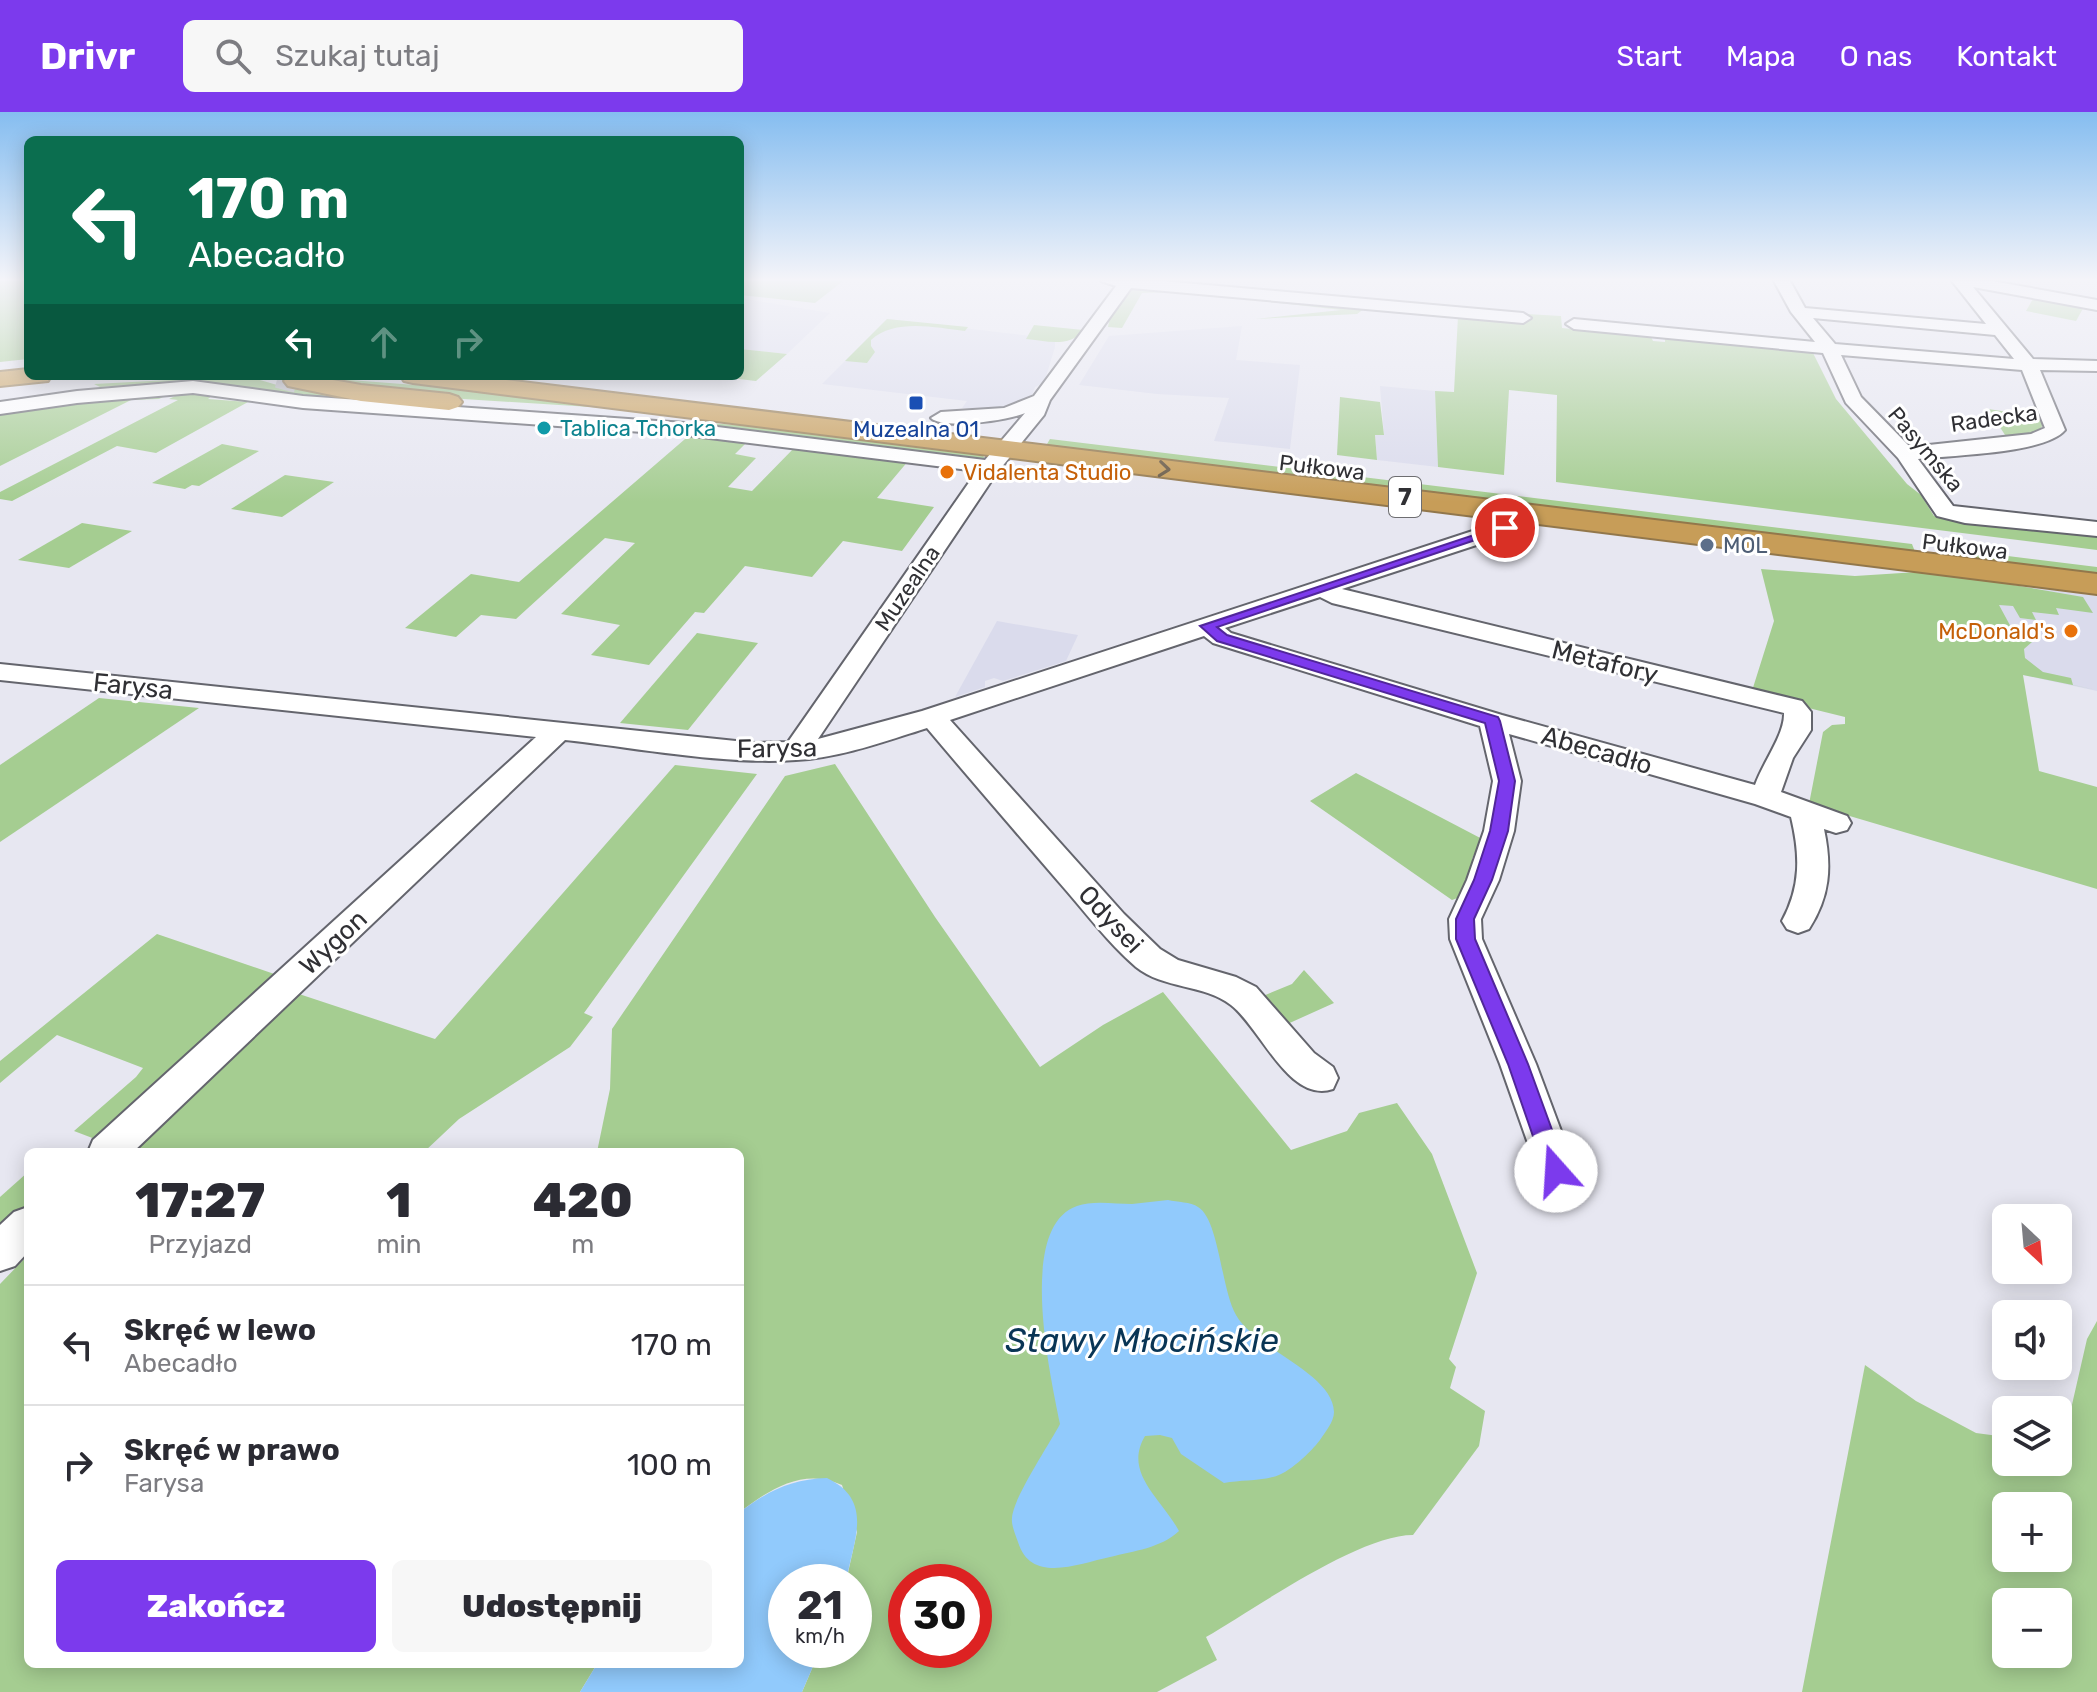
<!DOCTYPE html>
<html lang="pl">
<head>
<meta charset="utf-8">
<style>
  :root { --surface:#fff; --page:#f7f7f7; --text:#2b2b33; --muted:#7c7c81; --line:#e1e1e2; --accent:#7c3aed }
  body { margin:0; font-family:Rubik,sans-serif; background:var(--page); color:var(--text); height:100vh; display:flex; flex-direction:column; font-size:30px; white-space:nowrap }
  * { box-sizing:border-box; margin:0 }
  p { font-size:26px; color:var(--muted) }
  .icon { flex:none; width:44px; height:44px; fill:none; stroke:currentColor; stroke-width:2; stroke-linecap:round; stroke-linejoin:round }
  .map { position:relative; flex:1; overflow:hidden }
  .sheet { position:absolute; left:24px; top:1036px; width:720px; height:520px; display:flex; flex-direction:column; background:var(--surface); border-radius:12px; box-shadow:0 4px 20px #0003 }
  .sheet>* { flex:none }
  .hud { position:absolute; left:24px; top:24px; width:720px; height:244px; border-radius:12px; box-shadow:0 4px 20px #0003; background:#0b6e4f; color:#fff; overflow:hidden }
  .needle { width:52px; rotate:154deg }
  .fabs { position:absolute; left:1992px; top:1092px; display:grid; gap:16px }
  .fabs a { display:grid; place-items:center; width:80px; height:80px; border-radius:12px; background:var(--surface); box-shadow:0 4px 20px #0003; font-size:40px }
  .speed { position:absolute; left:768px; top:1452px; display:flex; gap:16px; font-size:40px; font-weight:700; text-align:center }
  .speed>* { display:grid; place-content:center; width:104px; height:104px; border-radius:50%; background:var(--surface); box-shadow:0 4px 20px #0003; line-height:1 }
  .speed small { font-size:20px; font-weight:400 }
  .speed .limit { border:12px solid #d22; background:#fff; color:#111 }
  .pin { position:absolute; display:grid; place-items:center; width:68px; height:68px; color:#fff; margin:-34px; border:4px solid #fff; border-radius:50%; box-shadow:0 2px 8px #0007 }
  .me { position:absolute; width:88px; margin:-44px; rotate:341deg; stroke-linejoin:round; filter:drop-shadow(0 0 6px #0008) }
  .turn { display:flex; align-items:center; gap:28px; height:168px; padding:0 32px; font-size:36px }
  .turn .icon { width:104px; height:104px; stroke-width:2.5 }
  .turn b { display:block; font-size:56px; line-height:68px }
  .lanes { display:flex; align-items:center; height:76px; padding:0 32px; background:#0003; justify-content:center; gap:40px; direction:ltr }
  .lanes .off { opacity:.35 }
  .eta { display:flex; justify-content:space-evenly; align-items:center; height:136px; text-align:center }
  .eta b { font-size:48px; font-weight:800; line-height:56px }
  .action { display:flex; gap:16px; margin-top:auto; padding:16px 32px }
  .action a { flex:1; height:92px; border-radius:12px; background:var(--accent); color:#fff; font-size:32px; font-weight:800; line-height:92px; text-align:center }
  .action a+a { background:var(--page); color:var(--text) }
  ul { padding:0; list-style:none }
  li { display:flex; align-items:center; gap:24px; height:120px; padding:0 32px; border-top:2px solid var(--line) }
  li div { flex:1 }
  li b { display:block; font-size:30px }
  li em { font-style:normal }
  header { display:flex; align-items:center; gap:48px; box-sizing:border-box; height:112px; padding:0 40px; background:var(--accent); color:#fff }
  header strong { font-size:38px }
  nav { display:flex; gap:44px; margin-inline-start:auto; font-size:28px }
  .search { width:560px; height:72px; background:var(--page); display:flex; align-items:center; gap:20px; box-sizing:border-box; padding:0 28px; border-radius:12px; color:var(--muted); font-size:30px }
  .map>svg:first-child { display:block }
  .built { fill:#dadbec }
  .green { fill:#a5cd91; fill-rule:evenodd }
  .water { fill:#91cafc }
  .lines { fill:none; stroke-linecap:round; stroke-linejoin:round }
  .highway-tunnel { stroke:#c2c2cb; stroke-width:24; stroke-dasharray:24 12; stroke-linecap:butt }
  .minor-casing { stroke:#64656d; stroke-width:4 }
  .highway-casing { stroke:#92774b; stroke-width:4 }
  .minor { fill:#fff; fill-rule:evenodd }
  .highway { fill:#c79d58; fill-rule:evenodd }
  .oneway { stroke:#655641 }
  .route { fill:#7c3aed; stroke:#51269a; stroke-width:2 }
  .transit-dot { fill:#1a4fb4; stroke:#fff; stroke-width:3 }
  .culture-dot { fill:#0f9aa8; stroke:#fff; stroke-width:3 }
  .food-dot { fill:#e8710a; stroke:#fff; stroke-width:3 }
  .service-dot { fill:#5c6f8a; stroke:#fff; stroke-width:3 }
  .labels { text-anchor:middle; stroke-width:6; stroke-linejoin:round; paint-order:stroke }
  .far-street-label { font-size:22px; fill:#303034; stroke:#fff }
  .far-culture-label { font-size:22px; fill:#0d838f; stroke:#fff; text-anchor:start }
  .far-transit-label { font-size:22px; fill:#164399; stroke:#fff }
  .far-food-label { font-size:22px; fill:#c56008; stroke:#fff; text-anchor:start }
  .far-service-label { font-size:22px; fill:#4e5e75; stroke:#fff; text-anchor:start }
  .shield { fill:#fff; stroke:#6e6e71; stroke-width:2 }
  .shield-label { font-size:24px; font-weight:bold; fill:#303034 }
  .street-label { font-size:26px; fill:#303034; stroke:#fff }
  .near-water-label { font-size:34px; font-style:italic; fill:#093555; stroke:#fff }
</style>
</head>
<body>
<header>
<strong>Drivr</strong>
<div class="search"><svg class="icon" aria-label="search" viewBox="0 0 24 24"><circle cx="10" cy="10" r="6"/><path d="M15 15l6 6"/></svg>Szukaj tutaj</div>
<nav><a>Start</a><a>Mapa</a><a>O nas</a><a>Kontakt</a></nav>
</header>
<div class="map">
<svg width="2097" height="1580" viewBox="0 0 2097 1580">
  <rect width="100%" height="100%" fill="#e7e7f1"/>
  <g class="built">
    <path d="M740,186L830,201L787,242L740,237Z"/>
    <path d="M887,207L1055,227V235L1044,271L1035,275L1032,284L1014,295L990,299L962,296L967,289L822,272Z"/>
    <path d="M1242,214L1236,248L1300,253L1290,337L1214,329L1229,286L1157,282L1079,273L1109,224Z"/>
    <path d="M1380,274L1435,279L1438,355L1377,348L1375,322H1384Z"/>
    <path d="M1975,466L2097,484V579L2023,563Z"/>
    <path d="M997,509L1078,523L1066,549L1003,569L994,566L985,569V575L955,585Z"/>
  </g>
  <g class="green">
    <path d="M0,169H28V247L0,250Z"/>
    <path d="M740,169H843L815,191L740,183Z"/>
    <path d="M1130,174L1179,180L1142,181L1122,216L1108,215L1109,210L1105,209Z"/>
    <path d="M1183,180L1356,196L1364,197L1357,202L1255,207L1341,198Z"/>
    <path d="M2034,185L2085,193L2076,209L2026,199Z"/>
    <path d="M1527,202L1561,204L1562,216L1651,225L1653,229L1665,230V226L1812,239L1836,287L1907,372L1921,383L1934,404L2097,421V438L1556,370L1557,283L1509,278L1504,363L1438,355L1435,279L1454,280L1458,204L1527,208Z"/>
    <path d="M887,207L968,215L965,219C936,216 895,206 871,228V234L875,240L867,251L845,249Z"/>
    <path d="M1034,213L1083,218C1071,236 1046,229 1026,227Z"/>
    <path d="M740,237L787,242L756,269L713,264H740Z"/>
    <path d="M246,264L284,275L291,273L449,294L769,315L981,341L986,348L984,351L242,278L240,275L192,269L100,275L94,272Z"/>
    <path d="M310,265L429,274L622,297L432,285Z"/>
    <path d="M175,279L159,287L131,288L0,354V298Z"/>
    <path d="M185,279L213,283L208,287L248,290L156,341L117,334L12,389L0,387V380L178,288L169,287Z"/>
    <path d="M1340,285L1380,290L1384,323H1375L1377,348L1337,343Z"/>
    <path d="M1988,297L2043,305L2045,310L2038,320L2007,326Z"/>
    <path d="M692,321L749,328L735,342L756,346L728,375L752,379L796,334L909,348L877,386L934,395L902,439L843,429L812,465L745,454L704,501L695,500L649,553L591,543L620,513L561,502L635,431L605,426L516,507L481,503L456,525L405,516L471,462L519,470Z"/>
    <path d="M1050,327L1912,432L1917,445L1044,337Z"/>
    <path d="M222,332L259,339L199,374L192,373L185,377L152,371Z"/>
    <path d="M285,363L334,370L282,405L231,397Z"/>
    <path d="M82,411L132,419L69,456L18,448Z"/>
    <path d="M1935,435L2097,455V464L1940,448Z"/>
    <path d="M1761,457L1855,464L1933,459L2083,485L2093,501L2056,496L2059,503L2032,500L2036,508L2020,506L2013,494L1999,493L2018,528L2032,530L2024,537L2025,546L2043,560L2071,566L2073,573L2097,578L2023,563L2039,659L2097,675V777L1809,692L1823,620L1832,613L1845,612V605L1751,582L1774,509Z"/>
    <path d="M697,521L758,531L688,618L620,611Z"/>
    <path d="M99,586L199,596L0,730V653Z"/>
    <path d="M835,652L935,805L1040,955L1103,913L1163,880L1291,1038L1347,1019L1359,1001L1397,991L1432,1042L1477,1161L1449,1247L1456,1255L1450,1276L1485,1299L1479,1334L1413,1423C1359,1423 1256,1496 1206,1525L1217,1548L1157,1580H802L820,1538H854V1470H846L857,1420L842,1373C804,1355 770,1377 740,1400V1040H597L610,977L612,917L785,664ZM906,1470H974V1538H906Z"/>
    <path d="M675,653L757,662L584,901L593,905L570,935L459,1007L424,1040H134L296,881L435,927Z"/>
    <path d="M1356,661L1486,729L1483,736L1476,738L1472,747L1477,751L1463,784L1452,788L1310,689Z"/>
    <path d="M157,822L283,865L95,1027L74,1019L136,965L143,956L57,923L0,971V949Z"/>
    <path d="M1304,858L1334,891L1283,914L1263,884L1292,872Z"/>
    <path d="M28,1060V1096L0,1122V1085Z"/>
    <path d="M28,1143V1552H597L580,1580H0V1172Z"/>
    <path d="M2097,1209V1580H1802L1865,1253L1916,1289L1976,1321L2006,1325V1350H2058V1314L2071,1297L2087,1227ZM2058,1394V1446H2006V1394ZM2006,1490H2058V1542H2006Z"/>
  </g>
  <g class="water">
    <path d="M1168,1088C1177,1090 1191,1090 1198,1095C1219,1107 1221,1177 1236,1203C1255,1237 1333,1261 1334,1300C1334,1310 1325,1320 1320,1328C1311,1340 1288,1362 1273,1365C1257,1369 1240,1368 1224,1371L1181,1342L1172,1326L1160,1323L1145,1324C1123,1361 1161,1386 1179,1419C1161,1436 1134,1439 1110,1445C1080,1451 1031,1473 1018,1430C1016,1424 1011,1413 1012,1406C1013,1386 1049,1333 1060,1312C1051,1266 1016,1115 1077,1094C1093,1088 1115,1092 1132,1092C1144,1091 1156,1089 1168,1088Z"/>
    <path d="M827,1366C875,1389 853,1429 846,1470H786V1538H820L802,1580H580L597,1552H740V1400C768,1379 791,1367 827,1366Z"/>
  </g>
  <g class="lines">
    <path class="highway-tunnel" d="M278,264L297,269"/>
    <defs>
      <g id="minor">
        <path d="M1101,169H1162L1523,201L1531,206L1523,211L1131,176L1050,288L1044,303L996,362L818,627L922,599L1494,412L1499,393H1515L1518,398L1513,421L1342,477L1802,589L1811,600V618L1793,646L1781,680L1847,704L1851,711L1847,718L1836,721L1824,717C1832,755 1830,784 1809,817L1798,821L1787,817L1782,809C1801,774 1800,743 1791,705L1755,692L1509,622L1521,669L1514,719L1499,768L1481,807L1482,827L1536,952L1576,1059L1570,1071L1556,1076L1542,1071L1500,952L1450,827L1449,807L1467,768L1484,719L1493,669L1480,614L1213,531L1204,524L950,608L1124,802L1160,837L1178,848L1236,865L1256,875L1314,941L1333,955L1338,966L1333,977C1289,992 1261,916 1231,893C1204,872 1163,877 1136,855C1107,830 1083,797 1058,769C1014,718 970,667 927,616C886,629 840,646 796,648C724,653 638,636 565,628L133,1040H88L93,1028L536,625L0,568V552L755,631L788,630L977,359L685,323L303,296L193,281L77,291L0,302V290L77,279L193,269L303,284L685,311L985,348L1025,301C1009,308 943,318 931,306L941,300L1004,296L1034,284L1116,174ZM1320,485L1332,491L1784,601C1785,622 1763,650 1755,673L1502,603L1231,521L1225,516Z"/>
        <path d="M1774,169H1790L1805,196L1986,212L1952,169H1992L2097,188V198L1973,175L2033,247L2097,249V259L2040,258L2065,318C2045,342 1951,343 1918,347L1953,394L2097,410V424L1965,411L1937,404L1898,346L1846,291L1823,241L1574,217L1566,212L1574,207L1815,230L1791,200ZM1813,206L1995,223L2014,247L1835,232ZM1841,243L2022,258L2045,316L2031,322L1910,335L1861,285Z"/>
        <path d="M28,1095V1140L15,1154L0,1159V1113L14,1100Z"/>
      </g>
      <g id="highway">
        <path d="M28,257V264H51L48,269L0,274V260Z"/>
        <path d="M288,264H310L361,273L449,282L458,285L462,290L458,295L449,298L361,289L288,274L284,269Z"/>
        <path d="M401,264H474L2097,462V482L413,271L404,269Z"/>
      </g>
    </defs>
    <use href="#minor" class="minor-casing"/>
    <use href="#highway" class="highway-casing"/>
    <use href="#minor" class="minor"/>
    <use href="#highway" class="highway"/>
  </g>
  <defs><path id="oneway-chevron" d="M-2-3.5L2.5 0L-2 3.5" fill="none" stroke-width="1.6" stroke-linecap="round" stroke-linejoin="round" transform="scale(2)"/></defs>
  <use class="oneway" href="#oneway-chevron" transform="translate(1164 357) rotate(6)"/>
  <linearGradient id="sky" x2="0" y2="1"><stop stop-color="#85bdf0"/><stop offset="0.43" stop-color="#f4f4f9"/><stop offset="1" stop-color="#f4f4f9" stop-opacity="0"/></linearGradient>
  <rect width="2097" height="390" fill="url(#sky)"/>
  <path class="route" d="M1501,414L1511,416L1217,515L1227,523L1498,605L1500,609L1515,669L1508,719L1492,768L1474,807L1475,827L1528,952L1567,1059L1564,1066L1556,1069L1548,1066L1545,1059L1508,952L1456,827V807L1474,768L1490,719L1499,669L1485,611L1217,529L1200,514Z"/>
  <rect class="transit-dot" x="908" y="283" width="16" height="16" rx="4"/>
  <circle class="culture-dot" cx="544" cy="316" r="8"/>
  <g class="food-dot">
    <circle cx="947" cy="360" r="8"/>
    <circle cx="2071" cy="519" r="8"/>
  </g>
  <circle class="service-dot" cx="1707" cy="433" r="8"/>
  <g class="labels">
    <g class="far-street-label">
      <text transform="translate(1994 306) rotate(-8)" y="8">Radecka</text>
      <text transform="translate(1926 337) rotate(50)" y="8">Pasymska</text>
      <text transform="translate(1322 355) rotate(7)" y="8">Pułkowa</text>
      <text transform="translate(1965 434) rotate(7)" y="8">Pułkowa</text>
      <text transform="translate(907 476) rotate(-56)" y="8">Muzealna</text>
    </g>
    <g class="far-culture-label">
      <text x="560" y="324">Tablica Tchorka</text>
    </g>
    <g class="far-transit-label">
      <text x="916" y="325">Muzealna 01</text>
    </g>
    <g class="far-food-label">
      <text x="963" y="368">Vidalenta Studio</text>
      <text x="2055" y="527" text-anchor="end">McDonald's</text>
    </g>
    <g class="far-service-label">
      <text x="1723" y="441">MOL</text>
    </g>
    <rect class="shield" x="1389" y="365" width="32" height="40" rx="6"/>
    <g class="shield-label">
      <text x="1405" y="393">7</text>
    </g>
    <g class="street-label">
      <text transform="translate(1605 550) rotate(14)" y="9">Metafory</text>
      <text transform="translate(133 574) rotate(6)" y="9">Farysa</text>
      <text transform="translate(777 636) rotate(-1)" y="9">Farysa</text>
      <text transform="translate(1597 638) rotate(16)" y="9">Abecadło</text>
      <text transform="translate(1111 807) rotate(47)" y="9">Odysei</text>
      <text transform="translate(333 830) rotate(-43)" y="9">Wygon</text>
    </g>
    <g class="near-water-label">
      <text x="1142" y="1240">Stawy Młocińskie</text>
    </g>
  </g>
</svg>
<div class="fabs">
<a><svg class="needle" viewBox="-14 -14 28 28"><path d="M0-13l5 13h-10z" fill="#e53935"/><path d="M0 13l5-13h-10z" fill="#7c7c81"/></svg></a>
<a><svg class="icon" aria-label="sound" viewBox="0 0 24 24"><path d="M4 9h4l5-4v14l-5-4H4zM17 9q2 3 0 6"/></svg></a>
<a><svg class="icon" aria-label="layers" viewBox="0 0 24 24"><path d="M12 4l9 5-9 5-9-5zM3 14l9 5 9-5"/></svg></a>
<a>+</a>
<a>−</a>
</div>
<div class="speed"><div>21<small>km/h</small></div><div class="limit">30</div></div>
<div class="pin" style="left:1505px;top:416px;background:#d93025"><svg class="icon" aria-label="arrive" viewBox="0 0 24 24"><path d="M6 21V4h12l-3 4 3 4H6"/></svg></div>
<svg class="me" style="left:1556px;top:1059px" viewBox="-20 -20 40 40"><circle r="19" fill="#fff"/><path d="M0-13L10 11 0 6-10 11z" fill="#7c3aed"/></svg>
<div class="hud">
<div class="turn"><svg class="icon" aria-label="left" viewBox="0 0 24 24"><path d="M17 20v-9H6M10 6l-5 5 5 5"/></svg><div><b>170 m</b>Abecadło</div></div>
<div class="lanes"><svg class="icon" aria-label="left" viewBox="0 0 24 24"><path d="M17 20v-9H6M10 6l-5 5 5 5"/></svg><svg class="icon off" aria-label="ahead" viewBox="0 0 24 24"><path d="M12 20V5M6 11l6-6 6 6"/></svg><svg class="icon off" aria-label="right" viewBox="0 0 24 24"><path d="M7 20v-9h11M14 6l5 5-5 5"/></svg></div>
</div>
<section class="sheet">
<div class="eta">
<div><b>17:27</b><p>Przyjazd</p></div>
<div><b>1</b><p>min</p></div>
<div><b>420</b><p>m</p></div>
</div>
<ul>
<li><svg class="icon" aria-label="left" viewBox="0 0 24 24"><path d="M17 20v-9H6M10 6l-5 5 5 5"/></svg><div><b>Skręć w lewo</b><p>Abecadło</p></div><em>170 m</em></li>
<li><svg class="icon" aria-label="right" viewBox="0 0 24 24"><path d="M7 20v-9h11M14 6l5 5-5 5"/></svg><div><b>Skręć w prawo</b><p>Farysa</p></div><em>100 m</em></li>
</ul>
<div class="action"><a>Zakończ</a><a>Udostępnij</a></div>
</section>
</div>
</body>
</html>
